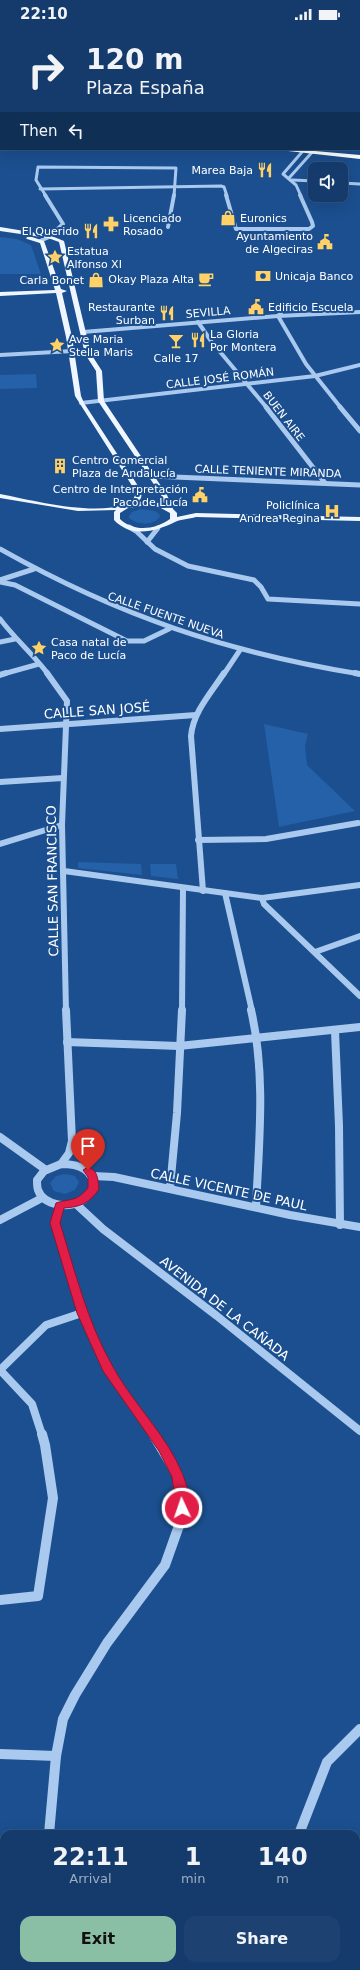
<!DOCTYPE html>
<html lang="en">
<head>
<meta charset="utf-8">
<style>
  :root { --surface:#143b6b; --page:#1d4271; --text:#f1f3f6; --muted:#9dadc1; --line:#33557e; --accent:#8abfa5 }
  body { margin:0; font-family:"DejaVu Sans",sans-serif; background:var(--page); color:var(--text); height:100vh; display:flex; flex-direction:column; font-size:15px; white-space:nowrap }
  * { box-sizing:border-box; margin:0 }
  p { font-size:13px; color:var(--muted) }
  .icon { flex:none; width:22px; height:22px; fill:none; stroke:currentColor; stroke-width:2; stroke-linecap:round; stroke-linejoin:round }
  .map { position:relative; flex:1; overflow:hidden }
  .sheet { position:absolute; left:0px; top:1802px; width:360px; height:140px; display:flex; flex-direction:column; background:var(--surface); border-radius:12px 12px 0 0; box-shadow:0 4px 16px #0002,0 0 0 1px var(--line) }
  .sheet>* { flex:none }
  .top-card { position:absolute; left:0px; top:0px; width:360px; height:122px; box-shadow:0 4px 16px #0002,0 0 0 1px var(--line); background:#143b6b; color:var(--text); overflow:hidden }
  .controls { position:absolute; left:308px; top:134px; display:grid; gap:8px }
  .controls a { display:grid; place-items:center; width:40px; height:40px; border-radius:8px; background:var(--surface); box-shadow:0 4px 16px #0002,0 0 0 1px var(--line); font-size:20px }
  .pin { position:absolute; display:grid; place-items:center; width:34px; height:34px; color:#fff; margin:-41px -17px; border-radius:50% 50% 50% 0; rotate:-45deg; box-shadow:0 0 4px #0007 }
  .pin .icon { rotate:45deg }
  .me { position:absolute; width:44px; margin:-22px; rotate:357deg; stroke-linejoin:round; filter:drop-shadow(0 0 3px #0008) }
  .turn { display:flex; align-items:center; gap:14px; height:84px; padding:0 20px; font-size:18px }
  .turn .icon { width:52px; height:52px; stroke-width:2.5 }
  .turn b { display:block; font-size:28px; line-height:34px }
  .then { display:flex; align-items:center; height:38px; padding:0 20px; background:#0003; gap:8px; font-size:15px }
  .eta { display:flex; justify-content:space-evenly; align-items:center; height:68px; text-align:center }
  .eta b { font-size:24px; font-weight:700; line-height:28px }
  .primary-button { display:flex; gap:8px; margin-top:auto; padding:8px 20px }
  .primary-button a { flex:1; height:46px; border-radius:12px; background:var(--accent); color:#111; font-size:16px; font-weight:700; line-height:46px; text-align:center }
  .primary-button a+a { background:var(--page); color:var(--text) }
  .status { display:flex; justify-content:space-between; align-items:center; height:28px; padding:0 20px; background:var(--surface); direction:ltr }
  .status svg { height:11px; fill:currentColor }
  .map>svg:first-child { display:block }
  .green { fill:#2461a8 }
  .water { fill:#123a6d; stroke:#9cc4f0 }
  .lines { fill:none; stroke-linecap:round; stroke-linejoin:round }
  .minor-far5 { stroke:#a9c9ee; stroke-width:3 }
  .minor-far4 { stroke:#a9c9ee; stroke-width:4 }
  .minor-far3 { stroke:#a9c9ee; stroke-width:5 }
  .minor-far2 { stroke:#a9c9ee; stroke-width:6 }
  .minor-far1 { stroke:#a9c9ee; stroke-width:8 }
  .minor { stroke:#a9c9ee; stroke-width:10 }
  .major { fill:#f0f6ff; fill-rule:evenodd }
  .highway { fill:#fff; fill-rule:evenodd }
  .route { fill:#e11d48; stroke:#92132f }
  .labels { text-anchor:middle; stroke-width:4; stroke-linejoin:round; paint-order:stroke }
  .far-poi-label { font-size:11px; fill:#fff; stroke:#1b4f8f; text-anchor:start }
  .far-street-label { font-size:11px; fill:#fff; stroke:#1b4f8f }
  .street-label { font-size:13px; fill:#fff; stroke:#1b4f8f }
</style>
</head>
<body>
<div class="status"><b>22:10</b><svg viewBox="0 0 49 12"><path d="M0 12V9h3v3zM5 12V6h3v6zM10 12V3h3v9zM15 12V0h3v12zM26 1h20v11H26zM47 4h2v5h-2z"/></svg></div>
<div class="map">
<svg width="360" height="1942" viewBox="0 0 360 1942">
  <rect width="100%" height="100%" fill="#1b4f8f"/>
  <g class="green">
    <path d="M0,209L17,211L31,217L41,246H0Z"/>
    <path d="M36,346L37,360L0,361V347Z"/>
    <path d="M141,481L155,483L160,487L159,490C152,498 137,497 129,490V488L132,484Z"/>
    <path d="M264,696L308,706L305,718L307,737L355,783L279,799Z"/>
    <path d="M78,834L141,836L142,847L78,840Z"/>
    <path d="M150,836H176L178,851L151,848Z"/>
    <path d="M65,1146L75,1148L79,1154L75,1162L65,1166L54,1163L50,1155L56,1148Z"/>
  </g>
  <path class="water" d="M0,0H149L159,1H1V36Z"/>
  <g class="lines">
    <g class="minor-far5">
      <path d="M289,150L315,121"/>
      <path d="M292,152L315,153"/>
      <path d="M341,155L360,156"/>
      <path d="M40,161L221,158L224,159L227,168"/>
      <path d="M46,168L36,152L38,139L176,140L174,168"/>
      <path d="M301,168L296,157L283,146L302,124"/>
    </g>
    <g class="minor-far4">
      <path d="M226,167L236,201H309L313,198L312,194L300,167"/>
      <path d="M168,199L174,167"/>
      <path d="M40,213L49,209L63,196L45,167"/>
      <path d="M279,277L281,285L278,288L306,336L341,380"/>
      <path d="M198,294L211,313L267,380"/>
      <path d="M83,304L278,288L360,284"/>
      <path d="M0,327L73,323"/>
      <path d="M81,375L315,348L360,337"/>
    </g>
    <g class="minor-far3">
      <path d="M266,379L325,455"/>
      <path d="M340,379L360,403"/>
      <path d="M151,448L360,457"/>
      <path d="M129,499L136,503L155,521L188,538L254,552L261,559L268,571L360,576"/>
      <path d="M147,514L158,500"/>
      <path d="M0,521C119,588 226,624 360,646"/>
      <path d="M0,552L34,541"/>
      <path d="M0,554L15,557L127,613H144L169,601"/>
      <path d="M0,591C15,611 33,626 48,646"/>
      <path d="M0,614L15,611"/>
      <path d="M3,646L39,636"/>
      <path d="M224,646L240,622"/>
    </g>
    <g class="minor-far2">
      <path d="M47,645L67,673L62,797L66,983"/>
      <path d="M355,645L360,646"/>
      <path d="M0,647L6,645"/>
      <path d="M0,701L196,687"/>
      <path d="M0,754L63,750"/>
      <path d="M198,812L266,811L358,795"/>
      <path d="M0,816L62,797"/>
      <path d="M64,843L262,870L360,857"/>
      <path d="M203,863L191,708C193,684 211,665 224,645"/>
      <path d="M225,865L252,983"/>
      <path d="M262,870L264,876L360,968"/>
      <path d="M315,924L360,908"/>
      <path d="M182,983L183,860"/>
    </g>
    <g class="minor-far1">
      <path d="M251,982C266,1046 259,1114 256,1179"/>
      <path d="M335,1003L339,1098L340,1197"/>
      <path d="M67,1014L179,1018L360,999"/>
      <path d="M0,1109L46,1142"/>
      <path d="M61,1136L69,1125L72,1113L66,982"/>
      <path d="M61,1136C79,1136 94,1141 94,1161C90,1165 87,1169 83,1172C70,1181 44,1178 38,1162C37,1159 37,1155 37,1152L44,1143Z"/>
      <path d="M93,1148L114,1149L290,1187L360,1199"/>
      <path d="M170,1160L177,1085L182,982"/>
      <path d="M76,1176L103,1201L217,1288L360,1403"/>
      <path d="M60,1177L55,1195L82,1285L107,1340L154,1407"/>
      <path d="M0,1192L42,1170"/>
      <path d="M0,1342L32,1376L42,1407"/>
      <path d="M0,1342L46,1297L82,1285"/>
    </g>
    <g class="minor">
      <path d="M0,1572L38,1568L53,1470L45,1417L42,1406"/>
      <path d="M0,1726L56,1728"/>
      <path d="M49,1806L56,1728L63,1691L75,1667L107,1615L165,1537L181,1492L182,1468L178,1448L153,1406"/>
      <path d="M299,1806L327,1734L360,1701"/>
      <path d="M0,1820H4"/>
      <path d="M37,1938V1942"/>
      <path d="M268,1942L269,1938"/>
    </g>
    <path class="major" d="M0,199L49,207L64,213L91,326L102,343L104,373L167,467L173,481L177,485V489L196,485L360,489V493L196,489C189,491 181,491 175,494C155,504 131,510 114,492V484L116,482L78,483L0,470V466C36,473 92,488 127,476C132,474 135,469 136,464L75,368L66,309L56,265L0,268V264L55,262L40,215L27,211L26,210L29,208L44,213L61,261L67,263L62,265L72,309L81,368L84,375L142,464L141,470L138,474L147,473L164,476L161,467L98,373L96,343L85,326L59,214L48,210L0,203ZM147,477L159,479L170,485V491C155,502 133,504 120,491V485L128,480Z"/>
    <g class="highway">
      <rect x="0" y="97" width="1" height="4"/>
      <path d="M270,121H292L360,127V131Z"/>
    </g>
  </g>
  <path class="route" d="M88,1139C98,1142 98,1152 99,1161C90,1175 80,1179 64,1180L60,1195C75,1243 87,1293 112,1337C130,1371 158,1398 176,1432C183,1447 194,1468 186,1484L182,1486L177,1484L172,1449L159,1423L103,1343L77,1285L50,1195L56,1175C72,1170 76,1174 88,1160V1149L83,1142Z"/>
  <defs>
    <symbol id="restaurant-bare" viewBox="-9 -9 18 18"><path d="M-5-6h1v4h1v-4h1v4h1v-4h1v5L-1.5 .5V6h-2V.5L-5-1ZM5-6V6H3V1.5H1.5Q1.5-4 5-6Z" fill="#ffd166" stroke="#1b4f8f" stroke-width="2.5" paint-order="stroke"/></symbol>
    <symbol id="shop-bare" viewBox="-9 -9 18 18"><path d="M-5-2.5h2.3a2.7 3.5 0 0 1 5.4 0H5L5.5 6h-11ZM-1.5-2.5h3a1.5 2.3 0 0 0-3 0Z" fill="#ffd166" stroke="#1b4f8f" stroke-width="2.5" paint-order="stroke"/></symbol>
    <symbol id="pharmacy-bare" viewBox="-9 -9 18 18"><path d="M-2-6h4v4h4v4h-4v4h-4v-4h-4v-4h4Z" fill="#ffd166" stroke="#1b4f8f" stroke-width="2.5" paint-order="stroke"/></symbol>
    <symbol id="civic-bare" viewBox="-9 -9 18 18"><path d="M-.6-6.5H3V-4.5H.6V-3L4-1V1h2V6H-6V1h2V-1L-.6-3ZM-1.2 2.5V6h2.4V2.5Z" fill="#ffd166" stroke="#1b4f8f" stroke-width="2.5" paint-order="stroke"/></symbol>
    <symbol id="sight-bare" viewBox="-9 -9 18 18"><path d="M0-6L1.8-2.2L6-1.7L2.9 1.2L3.7 5.4L0 3.3L-3.7 5.4L-2.9 1.2L-6-1.7L-1.8-2.2Z" fill="#ffd166" stroke="#1b4f8f" stroke-width="2.5" paint-order="stroke"/></symbol>
    <symbol id="bank-bare" viewBox="-9 -9 18 18"><path d="M-6-4H6V4H-6ZM0-2.3a2.3 2.3 0 1 0 0 4.6a2.3 2.3 0 1 0 0-4.6Z" fill="#ffd166" stroke="#1b4f8f" stroke-width="2.5" paint-order="stroke"/></symbol>
    <symbol id="cafe-bare" viewBox="-9 -9 18 18"><path d="M-5.5-4.5H6V0H3Q3 3.5 0 3.5H-2.5Q-5.5 3.5-5.5 0ZM3-3.2v2h1.7v-2ZM-6 4.5H4V6H-6Z" fill="#ffd166" stroke="#1b4f8f" stroke-width="2.5" paint-order="stroke"/></symbol>
    <symbol id="bar-bare" viewBox="-9 -9 18 18"><path d="M-6-5H6L.8 .8V4.5H3.5V6h-7V4.5H-.8V.8Z" fill="#ffd166" stroke="#1b4f8f" stroke-width="2.5" paint-order="stroke"/></symbol>
    <symbol id="building-bare" viewBox="-9 -9 18 18"><path d="M-4-6H4V6H1V3H-1V6H-4ZM-2.5-4.3h1.7v1.8h-1.7ZM.8-4.3h1.7v1.8H.8ZM-2.5-1h1.7V.8h-1.7ZM.8-1h1.7V.8H.8Z" fill="#ffd166" stroke="#1b4f8f" stroke-width="2.5" paint-order="stroke"/></symbol>
    <symbol id="hospital-bare" viewBox="-9 -9 18 18"><path d="M-5-5h3v3.5h4V-5h3V5h-3V1.5h-4V5h-3Z" fill="#ffd166" stroke="#1b4f8f" stroke-width="2.5" paint-order="stroke"/></symbol>
  </defs>
  <g fill-rule="evenodd">
    <use href="#restaurant-bare" x="254" y="131" width="22" height="22"/>
    <use href="#shop-bare" x="217" y="179" width="22" height="22"/>
    <use href="#pharmacy-bare" x="100" y="185" width="22" height="22"/>
    <use href="#restaurant-bare" x="80" y="192" width="22" height="22"/>
    <use href="#civic-bare" x="314" y="203" width="22" height="22"/>
    <use href="#sight-bare" x="44" y="218" width="22" height="22"/>
    <use href="#bank-bare" x="252" y="237" width="22" height="22"/>
    <use href="#cafe-bare" x="195" y="240" width="22" height="22"/>
    <use href="#shop-bare" x="85" y="241" width="22" height="22"/>
    <use href="#civic-bare" x="245" y="268" width="22" height="22"/>
    <use href="#restaurant-bare" x="156" y="274" width="22" height="22"/>
    <use href="#restaurant-bare" x="187" y="301" width="22" height="22"/>
    <use href="#bar-bare" x="165" y="302" width="22" height="22"/>
    <use href="#sight-bare" x="46" y="306" width="22" height="22"/>
    <use href="#building-bare" x="49" y="427" width="22" height="22"/>
    <use href="#civic-bare" x="189" y="456" width="22" height="22"/>
    <use href="#hospital-bare" x="321" y="472" width="22" height="22"/>
    <use href="#sight-bare" x="28" y="609" width="22" height="22"/>
  </g>
  <g class="labels">
    <g class="far-poi-label">
      <text x="253" y="146" text-anchor="end">Marea Baja</text>
      <text x="123" y="194">Licenciado<tspan x="123" dy="13">Rosado</tspan></text>
      <text x="240" y="194">Euronics</text>
      <text x="79" y="207" text-anchor="end">El Querido</text>
      <text x="313" y="212" text-anchor="end">Ayuntamiento<tspan x="313" dy="13">de Algeciras</tspan></text>
      <text x="67" y="227">Estatua<tspan x="67" dy="13">Alfonso XI</tspan></text>
      <text x="275" y="252">Unicaja Banco</text>
      <text x="194" y="255" text-anchor="end">Okay Plaza Alta</text>
      <text x="84" y="256" text-anchor="end">Carla Bonet</text>
      <text x="155" y="283" text-anchor="end">Restaurante<tspan x="155" dy="13">Surban</tspan></text>
      <text x="268" y="283">Edificio Escuela</text>
      <text x="210" y="310">La Gloria<tspan x="210" dy="13">Por Montera</tspan></text>
      <text x="69" y="315">Ave Maria<tspan x="69" dy="13">Stella Maris</tspan></text>
      <text x="176" y="334" text-anchor="middle">Calle 17</text>
      <text x="72" y="436">Centro Comercial<tspan x="72" dy="13">Plaza de Andalucía</tspan></text>
      <text x="188" y="465" text-anchor="end">Centro de Interpretación<tspan x="188" dy="13">Paco de Lucía</tspan></text>
      <text x="320" y="481" text-anchor="end">Policlínica<tspan x="320" dy="13">Andrea Regina</tspan></text>
      <text x="51" y="618">Casa natal de<tspan x="51" dy="13">Paco de Lucía</tspan></text>
    </g>
    <g class="far-street-label">
      <text transform="translate(208 284) rotate(-5)" y="4">SEVILLA</text>
      <text transform="translate(220 350) rotate(-7)" y="4">CALLE JOSÉ ROMÁN</text>
      <text transform="translate(284 388) rotate(52)" y="4">BUEN AIRE</text>
      <text transform="translate(268 443) rotate(2)" y="4">CALLE TENIENTE MIRANDA</text>
      <text transform="translate(166 587) rotate(19)" y="4">CALLE FUENTE NUEVA</text>
    </g>
    <g class="street-label">
      <text transform="translate(97 682) rotate(-4)" y="5">CALLE SAN JOSÉ</text>
      <text transform="translate(52 853) rotate(-91)" y="5">CALLE SAN FRANCISCO</text>
      <text transform="translate(229 1161) rotate(12)" y="5">CALLE VICENTE DE PAUL</text>
      <text transform="translate(225 1280) rotate(38)" y="5">AVENIDA DE LA CAÑADA</text>
    </g>
  </g>
</svg>
<div class="controls">
<a><svg class="icon" aria-label="sound" viewBox="0 0 24 24"><path d="M4 9h4l5-4v14l-5-4H4zM17 9q2 3 0 6"/></svg></a>
</div>
<div class="pin" style="left:88px;top:1142px;background:#d93025"><svg class="icon" aria-label="arrive" viewBox="0 0 24 24"><path d="M6 21V4h12l-3 4 3 4H6"/></svg></div>
<svg class="me" style="left:182px;top:1480px" viewBox="-20 -20 40 40"><circle r="17" fill="#e11d48" stroke="#fff" stroke-width="3"/><path d="M0-11L8 9 0 5-8 9z" fill="#fff"/></svg>
<div class="top-card">
<div class="turn"><svg class="icon" aria-label="right" viewBox="0 0 24 24"><path d="M7 20v-9h11M14 6l5 5-5 5"/></svg><div><b>120 m</b>Plaza España</div></div>
<div class="then">Then<svg class="icon" aria-label="left" viewBox="0 0 24 24"><path d="M17 20v-9H6M10 6l-5 5 5 5"/></svg></div>
</div>
<section class="sheet">
<div class="eta">
<div><b>22:11</b><p>Arrival</p></div>
<div><b>1</b><p>min</p></div>
<div><b>140</b><p>m</p></div>
</div>
<div class="primary-button"><a>Exit</a><a>Share</a></div>
</section>
</div>
</body>
</html>
